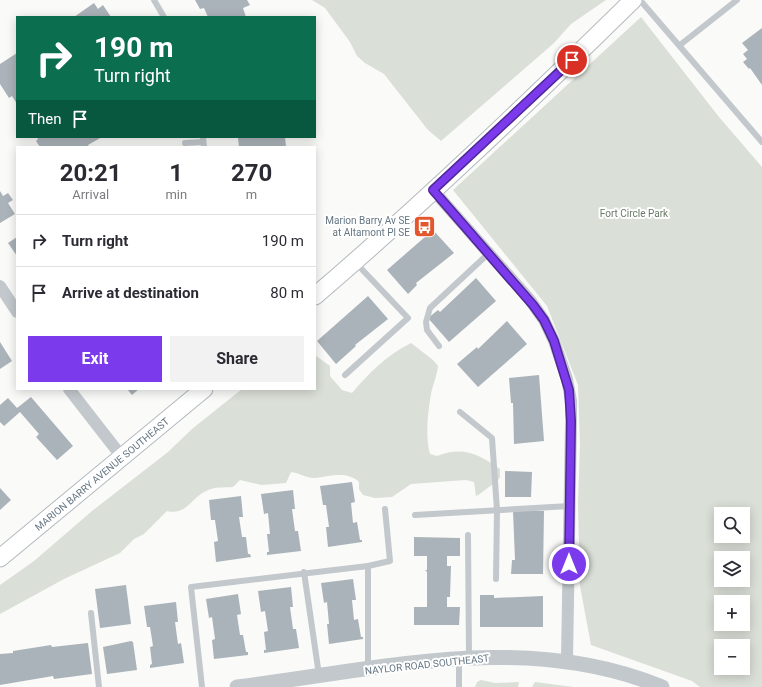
<!DOCTYPE html>
<html lang="en">
<head>
<meta charset="utf-8">
<style>
  :root { --surface:#fff; --page:#f2f2f3; --text:#2b2b33; --muted:#7c7c81; --line:#e1e1e2; --accent:#7c3aed }
  body { margin:0; font-family:Roboto,sans-serif; background:var(--page); color:var(--text); height:100vh; display:flex; flex-direction:column; font-size:15px; white-space:nowrap }
  * { box-sizing:border-box; margin:0 }
  p { font-size:13px; color:var(--muted) }
  .icon { flex:none; width:22px; height:22px; fill:none; stroke:currentColor; stroke-width:2; stroke-linecap:round; stroke-linejoin:round }
  .map { position:relative; flex:1; overflow:hidden }
  .details { position:absolute; left:16px; top:146px; width:300px; height:244px; display:flex; flex-direction:column; background:var(--surface); border-radius:0px; box-shadow:0 2px 10px #0003 }
  .details>* { flex:none }
  .top-card { position:absolute; left:16px; top:16px; width:300px; height:122px; border-radius:0px; box-shadow:0 2px 10px #0003; background:#0b6e4f; color:#fff; overflow:hidden }
  .tools { position:absolute; left:714px; top:507px; display:grid; gap:8px }
  .tools a { display:grid; place-items:center; width:36px; height:36px; border-radius:0px; background:var(--surface); box-shadow:0 2px 10px #0003; font-size:20px }
  .pin { position:absolute; display:grid; place-items:center; width:34px; height:34px; color:#fff; margin:-17px; border:2px solid #fff; border-radius:50%; box-shadow:0 1px 4px #0007 }
  .me { position:absolute; width:44px; margin:-22px; rotate:0deg; stroke-linejoin:round; filter:drop-shadow(0 0 3px #0008) }
  .turn { display:flex; align-items:center; gap:14px; height:84px; padding:0 12px; font-size:18px }
  .turn .icon { width:52px; height:52px; stroke-width:2.5 }
  .turn b { display:block; font-size:28px; line-height:34px }
  .then { display:flex; align-items:center; height:38px; padding:0 12px; background:#0003; gap:8px; font-size:15px }
  .eta { display:flex; justify-content:space-evenly; align-items:center; height:68px; text-align:center }
  .eta b { font-size:24px; font-weight:700; line-height:28px }
  .action { display:flex; gap:8px; margin-top:auto; padding:8px 12px }
  .action a { flex:1; height:46px; border-radius:0px; background:var(--accent); color:#fff; font-size:16px; font-weight:700; line-height:46px; text-align:center }
  .action a+a { background:var(--page); color:var(--text) }
  ul { padding:0; list-style:none }
  li { display:flex; align-items:center; gap:12px; height:52px; padding:0 12px; border-top:1px solid var(--line) }
  li div { flex:1 }
  li b { display:block; font-size:15px }
  li em { font-style:normal }
  .map>svg:first-child { display:block }
  .green { fill:#dadfd7; fill-rule:evenodd }
  .building { fill:#aab3b9 }
  .lines { fill:none; stroke-linecap:round; stroke-linejoin:round }
  .secondary-casing { stroke:#b3babf; stroke-width:19 }
  .service { stroke:#c3c8cc; stroke-width:6 }
  .minor { stroke:#c3c8cc; stroke-width:12 }
  .tertiary { stroke:#c3c8cc; stroke-width:15 }
  .secondary { stroke:#fff; stroke-width:17 }
  .route-casing { stroke:#51269a; stroke-width:10 }
  .route { stroke:#7c3aed; stroke-width:7 }
  .labels { text-anchor:middle; stroke-width:4; stroke-linejoin:round; paint-order:stroke }
  .park-label { font-size:10px; fill:#687a64; stroke:#fff }
  .poi-label { font-size:10px; fill:#657683; stroke:#fff; text-anchor:end }
  .street-label { font-size:10px; fill:#657683; stroke:#fff }
</style>
</head>
<body>
<div class="map">
<svg width="762" height="687" viewBox="0 0 762 687">
  <rect width="100%" height="100%" fill="#fafaf8"/>
  <g class="green">
    <path d="M312,0H606L571,24L554,43L441,141L428,130L384,74L365,63L357,56L350,42L325,8Z"/>
    <path d="M641,17L719,117L762,167V687H700L692,681L591,645L580,586L578,504L580,445L578,385L547,306L453,190ZM721,514H743V536H721ZM721,558H743V580H721ZM721,602H743V624H721ZM721,646H743V668H721Z"/>
    <path d="M411,343L433,360L438,366C437,376 433,384 431,394C428,411 425,437 430,454L437,456C463,446 478,454 500,469V477L496,483C488,486 484,492 476,496L474,482L466,480L411,484L392,497L375,498L363,495L359,489V482C347,471 331,476 316,478C309,479 299,473 291,472L286,483L262,485L240,480L233,487C224,488 215,486 206,491C191,498 186,516 167,511L144,534L134,539L120,553L64,579L0,614V585L34,561L92,511L168,452L192,429L242,389H315V355L330,366V376L342,390L352,393C369,373 387,355 411,343Z"/>
    <path d="M481,680L495,683L519,682L518,687H475L477,682Z"/>
    <path d="M535,682L573,687H532Z"/>
  </g>
  <g class="building">
    <path d="M195,0H247L250,5L243,8L246,17H208L204,8L200,9Z"/>
    <path d="M94,3L98,9L103,5L111,17H74Z"/>
    <path d="M762,28V85L750,68L749,69L743,62L747,59L743,54L748,50L742,43Z"/>
    <path d="M17,53V104L12,96L9,98L0,84V64Z"/>
    <path d="M37,137H102L88,145L89,147H40L36,141L38,139Z"/>
    <path d="M242,137H285L286,147H239L238,138Z"/>
    <path d="M0,191L3,196L8,193L13,200L8,203L15,214L0,223Z"/>
    <path d="M433,230L454,253L416,283L417,285L408,294L387,270Z"/>
    <path d="M17,237V256L8,243Z"/>
    <path d="M476,278L496,301L449,342L428,318L438,310L440,312Z"/>
    <path d="M368,296L388,319L355,345L356,346L336,364L317,341Z"/>
    <path d="M507,321L527,344L478,387L457,364L477,347L478,349Z"/>
    <path d="M0,342L12,361L0,369Z"/>
    <path d="M539,375L544,441L514,444L513,403H511L509,378Z"/>
    <path d="M127,389H139L132,395Z"/>
    <path d="M31,397L73,446L57,460L36,437L39,434L20,412L4,426L0,422V405L8,398L17,408Z"/>
    <path d="M505,471L532,472L531,497H505Z"/>
    <path d="M352,482L355,502L351,503L353,523L357,522L360,540H362V542L328,547L326,527H329L326,505H323L320,486Z"/>
    <path d="M0,488L11,500L0,510Z"/>
    <path d="M293,490L295,509H292L295,531H298L301,551L267,555V552H269L267,534H270L268,513L264,514L261,494Z"/>
    <path d="M241,496L243,517H239L242,537H246L248,554H250L251,557L216,562L214,542L218,541L215,520H211L209,500Z"/>
    <path d="M513,511H544L543,574H511L512,560H515Z"/>
    <path d="M414,537L460,538V556H447V566H451L450,597H447V607H460L459,625H414V607H427V572L425,570H427V556H414Z"/>
    <path d="M353,579L356,600H352L354,620L358,619L361,637H363V639L329,644L327,624H329L327,602L324,603L321,583Z"/>
    <path d="M126,585L131,624L100,628L95,589Z"/>
    <path d="M291,587L293,607H290L293,629H296L299,648L264,653V650H266L264,632L268,631L265,611L261,612L258,591Z"/>
    <path d="M238,594L241,614L237,615L240,635H243L246,652H248V655L214,659L212,640L215,639L212,617L209,618L206,599Z"/>
    <path d="M480,595H494V598L543,596V627H480Z"/>
    <path d="M176,602L178,622H175L178,644L181,643L184,663L150,668V665L152,664L150,647L153,646L150,627H147L144,606Z"/>
    <path d="M131,641L133,642L137,670L107,674L103,647Z"/>
    <path d="M88,643L92,674L54,679L53,676L0,685V654L13,653V651L51,645L52,647Z"/>
  </g>
  <g class="lines">
    <defs>
      <g id="secondary">
        <path d="M315,296C425,202 530,101 633,0"/>
        <path id="s1" d="M0,558L204,389"/>
      </g>
    </defs>
    <use href="#secondary" class="secondary-casing"/>
    <g class="service">
      <path d="M154,0L164,17"/>
      <path d="M640,0L762,142"/>
      <path d="M680,45L737,0"/>
      <path d="M203,137L204,147"/>
      <path d="M185,143L203,142"/>
      <path d="M439,346L427,330L426,322L430,308L489,253"/>
      <path d="M345,375L408,318L355,262"/>
      <path d="M460,412L492,438L497,510L496,579"/>
      <path d="M415,515L570,506"/>
      <path d="M468,535L469,658"/>
      <path d="M368,566L390,561L385,509"/>
      <path d="M304,572L319,675"/>
      <path d="M91,613L99,687"/>
      <path d="M202,687L191,587L368,566V668"/>
      <path d="M459,687V660"/>
    </g>
    <g class="minor">
      <path d="M433,190L530,300L544,320L554,341L567,379L571,401V421L567,660"/>
      <path d="M0,286L17,312"/>
      <path d="M69,389L122,457"/>
    </g>
    <path class="tertiary" d="M237,687C378,670 525,630 662,687"/>
    <use href="#secondary" class="secondary"/>
  </g>
  <g class="lines">
    <defs>
      <path id="route" d="M569,564L571,421L569,390L554,341L544,320L533,305L433,190L572,60"/>
    </defs>
    <use href="#route" class="route-casing"/>
    <use href="#route" class="route"/>
  </g>
  <defs>
    <symbol id="bus-square" viewBox="-11 -11 22 22"><rect x="-9" y="-9" width="18" height="18" rx="4" fill="#e4572e" stroke="#fff"/><path d="M-5-6H5V4H4V6H2V4H-2V6H-4V4H-5ZM-3.5-4V0h7V-4ZM-3.5 1.2v1.5H-2V1.2ZM2 1.2v1.5H3.5V1.2Z" fill="#fff"/></symbol>
  </defs>
  <g fill-rule="evenodd">
    <use href="#bus-square" x="412" y="214" width="25" height="25"/>
  </g>
  <g class="labels">
    <g class="park-label">
      <text x="634" y="217">Fort Circle Park</text>
    </g>
    <g class="poi-label">
      <text x="410" y="224">Marion Barry Av SE<tspan x="410" dy="12">at Altamont Pl SE</tspan></text>
    </g>
    <g class="street-label">
      <text dy="4" stroke="none"><textPath href="#s1" startOffset="132">MARION BARRY AVENUE SOUTHEAST</textPath></text>
      <text transform="translate(427 664) rotate(-6)" y="4">NAYLOR ROAD SOUTHEAST</text>
    </g>
  </g>
</svg>
<div class="tools">
<a><svg class="icon" aria-label="search" viewBox="0 0 24 24"><circle cx="10" cy="10" r="6"/><path d="M15 15l6 6"/></svg></a>
<a><svg class="icon" aria-label="layers" viewBox="0 0 24 24"><path d="M12 4l9 5-9 5-9-5zM3 14l9 5 9-5"/></svg></a>
<a>+</a>
<a>−</a>
</div>
<div class="pin" style="left:572px;top:60px;background:#d93025"><svg class="icon" aria-label="arrive" viewBox="0 0 24 24"><path d="M6 21V4h12l-3 4 3 4H6"/></svg></div>
<svg class="me" style="left:569px;top:564px" viewBox="-20 -20 40 40"><circle r="17" fill="#7c3aed" stroke="#fff" stroke-width="3"/><path d="M0-11L8 9 0 5-8 9z" fill="#fff"/></svg>
<div class="top-card">
<div class="turn"><svg class="icon" aria-label="right" viewBox="0 0 24 24"><path d="M7 20v-9h11M14 6l5 5-5 5"/></svg><div><b>190 m</b>Turn right</div></div>
<div class="then">Then<svg class="icon" aria-label="arrive" viewBox="0 0 24 24"><path d="M6 21V4h12l-3 4 3 4H6"/></svg></div>
</div>
<section class="details">
<div class="eta">
<div><b>20:21</b><p>Arrival</p></div>
<div><b>1</b><p>min</p></div>
<div><b>270</b><p>m</p></div>
</div>
<ul>
<li><svg class="icon" aria-label="right" viewBox="0 0 24 24"><path d="M7 20v-9h11M14 6l5 5-5 5"/></svg><div><b>Turn right</b></div><em>190 m</em></li>
<li><svg class="icon" aria-label="arrive" viewBox="0 0 24 24"><path d="M6 21V4h12l-3 4 3 4H6"/></svg><div><b>Arrive at destination</b></div><em>80 m</em></li>
</ul>
<div class="action"><a>Exit</a><a>Share</a></div>
</section>
</div>
</body>
</html>
